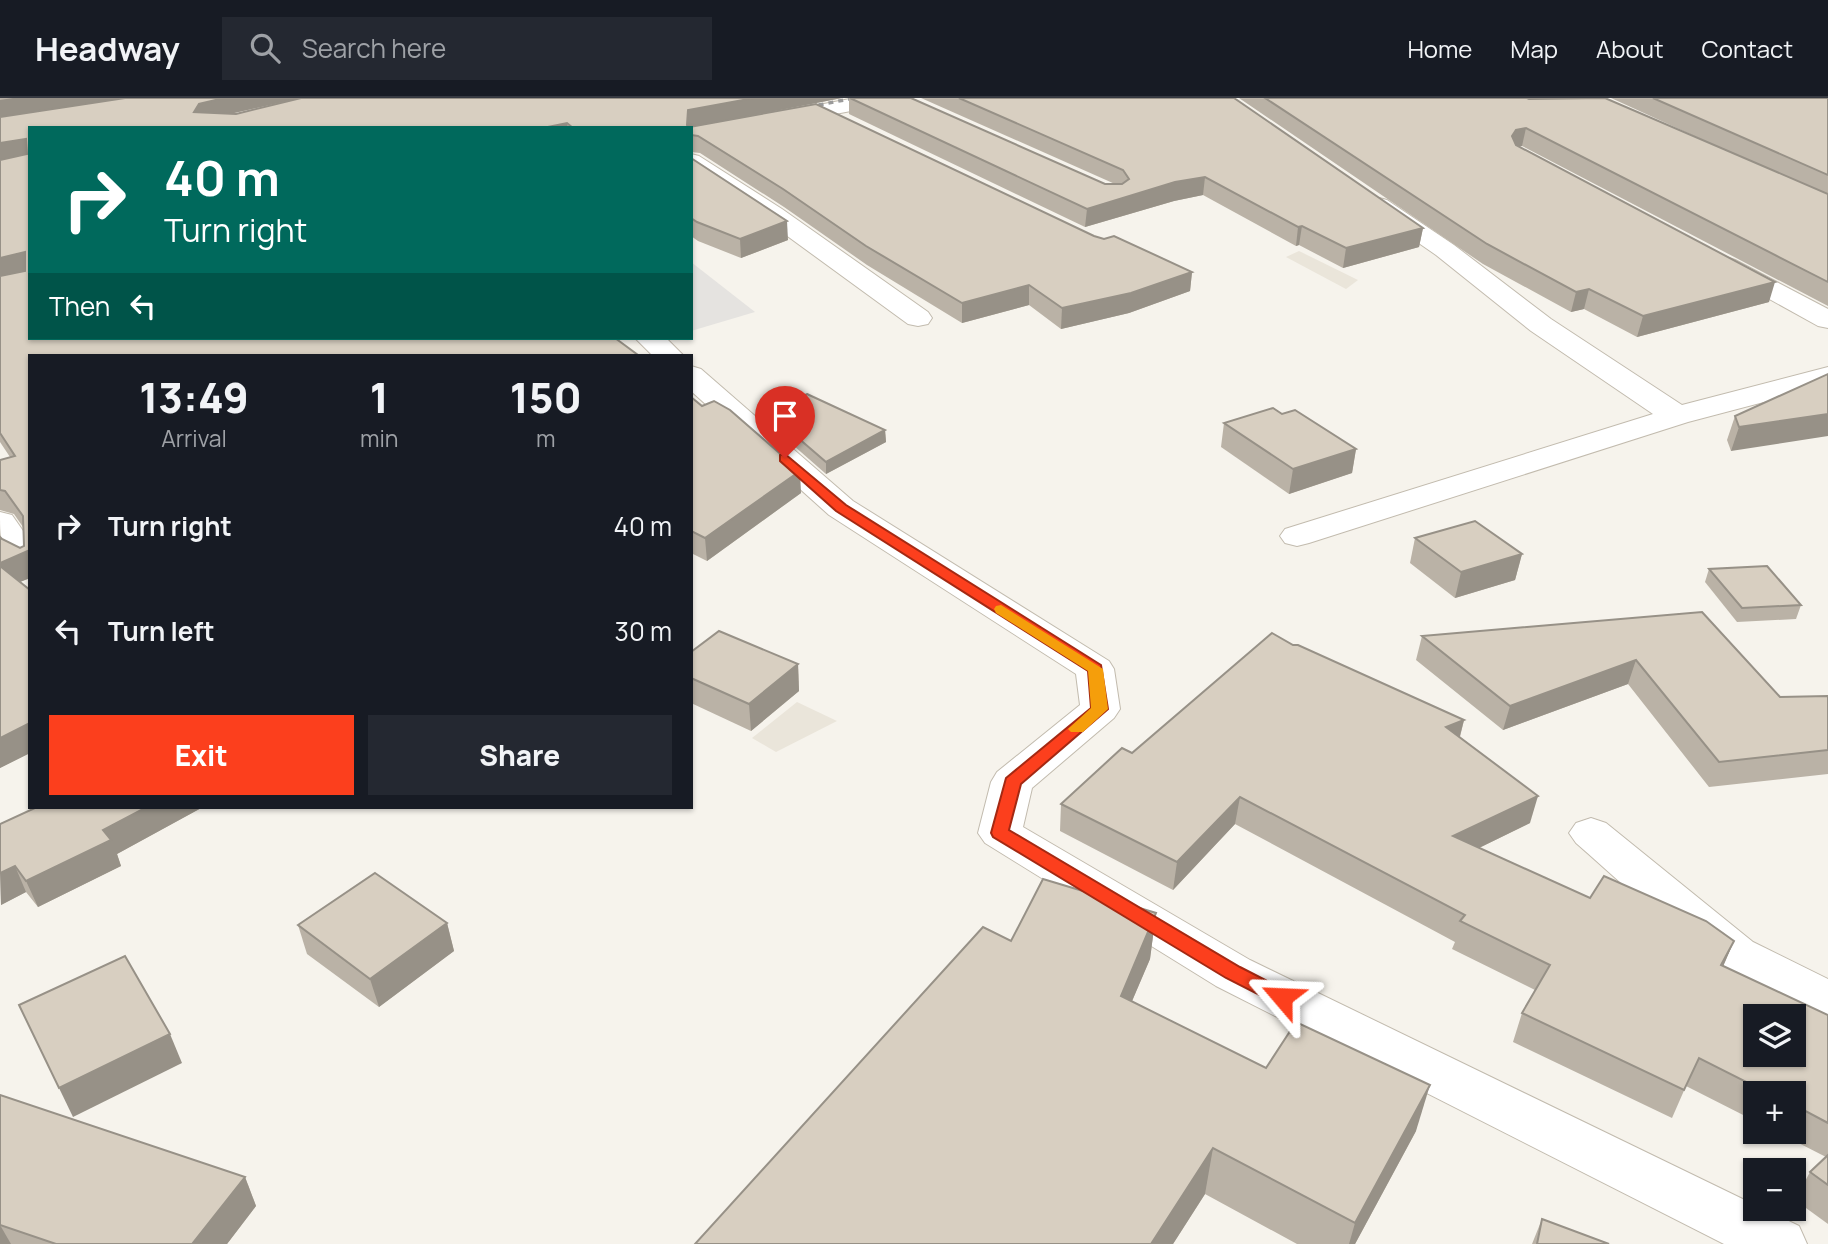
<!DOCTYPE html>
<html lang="en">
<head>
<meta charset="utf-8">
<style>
  :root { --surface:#171b24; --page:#242831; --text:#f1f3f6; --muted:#9ea1a6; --line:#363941; --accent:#fc3f1d }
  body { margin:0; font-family:Manrope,sans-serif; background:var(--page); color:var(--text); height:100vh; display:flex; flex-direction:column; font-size:26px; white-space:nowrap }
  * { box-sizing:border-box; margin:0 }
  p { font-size:23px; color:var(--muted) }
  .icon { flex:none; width:38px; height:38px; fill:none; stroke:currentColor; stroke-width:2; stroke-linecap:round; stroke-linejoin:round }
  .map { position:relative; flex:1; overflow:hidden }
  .drawer { position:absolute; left:28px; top:256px; width:665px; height:455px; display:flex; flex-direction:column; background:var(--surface); border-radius:0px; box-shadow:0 2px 5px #0004 }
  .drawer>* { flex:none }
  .hud { position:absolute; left:28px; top:28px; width:665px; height:214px; border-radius:0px; box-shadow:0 2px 5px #0004; background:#00695c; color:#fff; overflow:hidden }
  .tools { position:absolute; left:1743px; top:906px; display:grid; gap:14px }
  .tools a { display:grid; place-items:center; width:63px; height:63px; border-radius:0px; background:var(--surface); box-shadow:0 2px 5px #0004; font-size:35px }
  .pin { position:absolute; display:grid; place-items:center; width:60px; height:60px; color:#fff; margin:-72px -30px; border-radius:50% 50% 50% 0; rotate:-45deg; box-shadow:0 0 7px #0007 }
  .pin .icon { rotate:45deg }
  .me { position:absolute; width:77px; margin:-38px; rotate:296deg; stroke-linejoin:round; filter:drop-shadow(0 0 5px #0008) }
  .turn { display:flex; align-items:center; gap:24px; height:147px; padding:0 21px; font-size:32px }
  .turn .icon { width:91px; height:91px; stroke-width:2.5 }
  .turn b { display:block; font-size:49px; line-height:60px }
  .then { display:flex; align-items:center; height:66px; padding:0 21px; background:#0003; gap:14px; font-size:26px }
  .eta { display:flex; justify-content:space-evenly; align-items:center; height:119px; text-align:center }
  .eta b { font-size:42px; font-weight:800; line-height:49px }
  .button { display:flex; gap:14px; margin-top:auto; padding:14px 21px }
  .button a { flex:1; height:80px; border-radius:0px; background:var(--accent); color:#fff; font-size:28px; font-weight:800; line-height:80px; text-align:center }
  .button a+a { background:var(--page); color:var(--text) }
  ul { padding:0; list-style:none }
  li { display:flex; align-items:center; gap:21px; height:105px; padding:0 21px }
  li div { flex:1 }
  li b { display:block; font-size:26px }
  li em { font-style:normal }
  header { display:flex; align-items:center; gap:42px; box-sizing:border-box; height:98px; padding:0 35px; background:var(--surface); border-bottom:2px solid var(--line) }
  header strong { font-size:33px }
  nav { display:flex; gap:38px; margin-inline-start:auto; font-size:24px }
  .search { width:490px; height:63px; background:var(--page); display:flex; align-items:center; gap:18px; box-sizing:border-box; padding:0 24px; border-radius:0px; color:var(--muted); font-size:26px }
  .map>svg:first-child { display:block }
  .residential { fill:#eae5da }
  .parking { fill:#e5e3e0 }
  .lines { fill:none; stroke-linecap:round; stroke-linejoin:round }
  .minor-casing { stroke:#c2bbae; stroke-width:2 }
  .minor { fill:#fff; fill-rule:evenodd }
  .rail { stroke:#9a9a9a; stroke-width:3.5; stroke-dasharray:5 5; stroke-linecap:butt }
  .wall { fill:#bab2a6 }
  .shaded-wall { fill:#979187 }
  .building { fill:#d8cfc1; stroke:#979187; stroke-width:2; fill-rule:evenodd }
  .route { fill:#fc3f1d; stroke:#a42913; stroke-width:2 }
  .slow { fill:#f59e0b }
</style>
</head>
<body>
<header>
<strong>Headway</strong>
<div class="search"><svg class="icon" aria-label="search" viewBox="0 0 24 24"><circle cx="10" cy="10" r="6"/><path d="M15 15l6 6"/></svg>Search here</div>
<nav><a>Home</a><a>Map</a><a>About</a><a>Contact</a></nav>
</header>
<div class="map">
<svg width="1828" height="1146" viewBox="0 0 1828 1146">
  <rect width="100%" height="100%" fill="#f6f3ec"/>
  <g class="residential">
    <path d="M1299,153L1358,182L1346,191L1286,159Z"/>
    <path d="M797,604L837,623L776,654L752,640Z"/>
  </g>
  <path class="parking" d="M691,164L755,214L691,233Z"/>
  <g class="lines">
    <defs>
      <g id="minor">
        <path d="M855,0H898L895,4L888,6L777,27L770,25L766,21L770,17L777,15Z"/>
        <path d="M691,56L699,58L782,111L928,214L932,220L928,226L918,228L908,226L764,121L691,73Z"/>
        <path d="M1379,100L1387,102L1454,147L1551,221L1682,307L1828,269V287L1688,324L1309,445L1297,448L1285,445L1280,438L1285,431L1653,316L1531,233L1436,157L1371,112L1367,107L1371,102Z"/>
        <path d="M1726,159L1735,162L1828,211V230L1818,228L1717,172L1713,167L1717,162Z"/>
        <path d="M635,240H666L683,257H652Z"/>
        <path d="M691,268L701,271L853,403L1109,563L1114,571L1120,611L1114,620L1032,690L1023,729L1250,862L1755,1107V1111H1764L1799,1128L1807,1146H1724L1216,888L985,745L978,735L991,684L997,674L1080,607L1076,576L829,417L691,293Z"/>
        <path d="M0,414L12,417L30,443V471C0,463 0,444 0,414Z"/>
        <path d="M1591,720L1606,725L1753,844L1828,881V922C1728,890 1653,812 1576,745L1569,735L1576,725Z"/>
      </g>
    </defs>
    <use href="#minor" class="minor-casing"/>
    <use href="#minor" class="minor"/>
    <path class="rail" d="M799,11L854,0"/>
  </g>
  <g class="wall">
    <path d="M0,0H301L234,15L236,16L301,0H842L690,29L1094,138L1192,174L1190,193L1129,215L1061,231L1029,207L962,225L867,167L784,109L700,55L691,54V30H30V480L20,484L30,492V655L0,670L2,441L20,450L24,448L23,429L14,416L0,412V362L10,359L0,344Z"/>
    <path d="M849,0L1105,86H1115L921,0H1234L1423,130L1419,149L1343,170L1299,147L1296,148L1203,97L1174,103L1085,129L849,16Z"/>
    <path d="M1239,0H1527L1529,1H1532L1530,0H1605L1747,62L1611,0H1828V208L1522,48H1519L1769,204L1637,239L1584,211L1571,214L1483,166Z"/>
    <path d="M691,60L788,142L741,160L698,143L691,138Z"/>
    <path d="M1828,276L1731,353L1727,342L1735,318Z"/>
    <path d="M691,299L801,395L707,463L691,455Z"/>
    <path d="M768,314L885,332L886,344L826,376L769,326Z"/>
    <path d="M1282,316L1356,351L1352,375L1289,396L1221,349L1224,325Z"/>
    <path d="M1415,440L1522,456L1515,482L1455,500L1410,465Z"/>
    <path d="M1709,471L1801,507L1796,521L1737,524L1705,484Z"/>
    <path d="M1702,514L1780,599L1828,598V676L1709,689L1628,586L1503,632L1416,562L1422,538Z"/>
    <path d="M1293,547L1464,622L1460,639L1530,725L1479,750L1590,800L1734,843L1723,868L1828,917V1126L1795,1102L1810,1074L1826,1059L1777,1034H1794V996H1755V1023L1686,988L1672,1020L1513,944L1522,915L1535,892L1452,851L1455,844L1235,726L1173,792L1060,733L1061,706L1132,655Z"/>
    <path d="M691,554L798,566L799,593L751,633L691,605Z"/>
    <path d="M37,709H203L117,756L121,768L38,809L26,794L1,807L0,726Z"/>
    <path d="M1156,815L1150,861L1132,903L1266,970L1416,1033L1355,1146H1297L1205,1096L1173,1146H695L1011,843Z"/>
    <path d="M447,825L454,853L379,909L307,856L298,827Z"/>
    <path d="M0,997L245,1079L256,1108L227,1146H0Z"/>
    <path d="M1542,1121L1609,1146H1532Z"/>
  </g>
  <g class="shaded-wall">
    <path d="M13,0H131L0,19V2Z"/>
    <path d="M224,0H301L203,22L194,14L199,6Z"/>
    <path d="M754,0H842L687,30L688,12Z"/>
    <path d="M567,25L568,30H543Z"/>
    <path d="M1526,30L1522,48L1512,49V38L1516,32Z"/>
    <path d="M26,41L30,58L0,64V45Z"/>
    <path d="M1205,79L1203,97L1174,103L1085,129L1087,111L1175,84Z"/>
    <path d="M787,123L788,142L741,160L740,141Z"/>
    <path d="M1302,128L1299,147L1296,148L1298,129Z"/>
    <path d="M1423,130L1419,149L1343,170L1346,150Z"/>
    <path d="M25,154L30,173L0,181V160Z"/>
    <path d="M1192,174L1190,193L1129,215L1061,231L1062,210Z"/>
    <path d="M1775,184L1769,204L1637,239L1643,218Z"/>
    <path d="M1029,187V207L962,225V205Z"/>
    <path d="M1589,191L1584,211L1571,214L1576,194Z"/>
    <path d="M1828,316V338L1731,353L1739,329Z"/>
    <path d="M885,332L886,344L826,376V364Z"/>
    <path d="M1356,351L1352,375L1289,396L1293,371Z"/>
    <path d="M800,373L801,395L707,463L705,440Z"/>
    <path d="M30,452V480L7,489L0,473V465Z"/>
    <path d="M1522,456L1515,482L1455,500L1461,474Z"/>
    <path d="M1636,562L1628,586L1503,632L1510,608Z"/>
    <path d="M798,566L799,593L751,633L749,606Z"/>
    <path d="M1464,622L1457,649L1446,629Z"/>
    <path d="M30,625V655L0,670V640Z"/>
    <path d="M1538,698L1530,725L1446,766L1453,738Z"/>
    <path d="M1240,699L1235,726L1173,792L1177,764Z"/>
    <path d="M147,709H203L117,756L121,768L38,809L26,783L103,732Z"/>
    <path d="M15,768L26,794L1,807L0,775Z"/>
    <path d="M1156,815L1150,861L1115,943L1121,898Z"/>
    <path d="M447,825L454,853L379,909L370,881Z"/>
    <path d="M1734,843L1722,871L1721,867Z"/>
    <path d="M170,936L182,965L73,1019L59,990Z"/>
    <path d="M1430,987L1416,1033L1355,1146H1349L1355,1125Z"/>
    <path d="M1213,1050L1205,1096L1173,1146H1151Z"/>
    <path d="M245,1079L256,1108L227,1146H192Z"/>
    <path d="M0,1127L11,1146H0Z"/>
  </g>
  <g class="building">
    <path d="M125,0H224L199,6L194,14L236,16L301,0H754L688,12L687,27L690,29L816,6L1094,138L1104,141L1114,138L1192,174L1131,195L1062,210L1029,187L962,205L866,148L783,91L698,38L691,37V30H573L567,25L543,30H30V240H615L638,257H30V452L0,465V439L2,441L20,450L24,448L23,418L5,393L0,392V362L15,358L0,335V178L25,173V154L0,160V62L27,56L26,41L0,45V19Z"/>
    <path d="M850,0H911L1105,86H1122L1129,81L1123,72L959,0H1234L1423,130L1346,150L1302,128L1298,129L1205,79L1175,84L1087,111Z"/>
    <path d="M1265,0H1527L1529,1L1605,0L1828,96V184L1526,30L1516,32L1512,38L1516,47L1775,184L1643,218L1589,191L1576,194L1487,146Z"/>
    <path d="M1653,0H1828V77Z"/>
    <path d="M691,60L787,123L740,141L697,124L691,120Z"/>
    <path d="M1828,276V316L1739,329L1735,318Z"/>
    <path d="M807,296L885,332L826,364L768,314Z"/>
    <path d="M691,299L702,308L714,303L730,312L800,373L705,440L691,433Z"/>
    <path d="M1273,310L1282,316L1295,312L1356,351L1293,371L1224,325Z"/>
    <path d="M1475,423L1522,456L1461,474L1415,440Z"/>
    <path d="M0,468L30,492V625L0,640Z"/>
    <path d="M1767,468L1801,507L1742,510L1709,471Z"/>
    <path d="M1702,514L1780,599L1828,598V652L1719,664L1636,562L1510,608L1422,538Z"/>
    <path d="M719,533L798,566L749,606L691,580V554Z"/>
    <path d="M1272,535L1293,547H1298L1464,622L1446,629L1538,698L1453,738L1590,800L1604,778L1706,823L1734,843L1721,867L1828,917V1025L1794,1007V996H1770L1699,960L1684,992L1522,915L1550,867L1460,823L1465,817L1240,699L1177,764L1061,706L1122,650L1132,655ZM1755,919H1794V957H1755Z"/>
    <path d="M37,709H147L103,732L111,742L26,783L15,768L0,775V726Z"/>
    <path d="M375,775L447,825L370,881L298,827Z"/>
    <path d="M1043,781L1156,815L1121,898L1266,970L1296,924L1430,987L1355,1125L1213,1050L1151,1146H695L983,829L1011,843Z"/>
    <path d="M125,858L170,936L59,990L19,907Z"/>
    <path d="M0,997L245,1079L192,1146H56L0,1127Z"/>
    <path d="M1828,1057V1087L1810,1074Z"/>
    <path d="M1542,1121L1609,1146H1537Z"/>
  </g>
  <path class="route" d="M785,356L846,407L1101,567L1108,611L1021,686L1009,732L1240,869L1289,894L1292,899L1289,905L1282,907L1275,905L1226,880L993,739L991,735L1006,680L1091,610L1088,573L836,413L780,363V357Z"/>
  <path class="slow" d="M1001,507L1103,571L1108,611L1083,634H1071L1068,631L1091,610L1088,573L996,515L994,511L996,508Z"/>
</svg>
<div class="tools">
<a><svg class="icon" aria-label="layers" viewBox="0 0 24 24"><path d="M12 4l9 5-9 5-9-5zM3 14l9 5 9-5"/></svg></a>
<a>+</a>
<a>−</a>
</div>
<div class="pin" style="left:785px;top:360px;background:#d93025"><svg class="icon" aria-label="arrive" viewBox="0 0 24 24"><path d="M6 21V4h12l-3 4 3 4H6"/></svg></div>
<svg class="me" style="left:1282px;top:899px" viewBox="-20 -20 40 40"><path d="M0-17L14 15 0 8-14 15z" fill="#fc3f1d" stroke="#fff" stroke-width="4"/></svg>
<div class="hud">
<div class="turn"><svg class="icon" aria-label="right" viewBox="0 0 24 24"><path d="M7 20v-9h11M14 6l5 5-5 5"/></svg><div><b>40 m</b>Turn right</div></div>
<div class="then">Then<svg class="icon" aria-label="left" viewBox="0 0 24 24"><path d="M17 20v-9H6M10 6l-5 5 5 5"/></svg></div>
</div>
<section class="drawer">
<div class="eta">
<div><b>13:49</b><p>Arrival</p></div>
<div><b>1</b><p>min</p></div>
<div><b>150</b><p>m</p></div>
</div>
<ul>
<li><svg class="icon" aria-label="right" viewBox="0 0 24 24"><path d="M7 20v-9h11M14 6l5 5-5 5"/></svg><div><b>Turn right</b></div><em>40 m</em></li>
<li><svg class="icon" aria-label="left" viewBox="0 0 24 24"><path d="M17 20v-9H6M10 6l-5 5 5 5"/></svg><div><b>Turn left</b></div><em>30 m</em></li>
</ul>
<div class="button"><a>Exit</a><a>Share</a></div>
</section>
</div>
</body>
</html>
